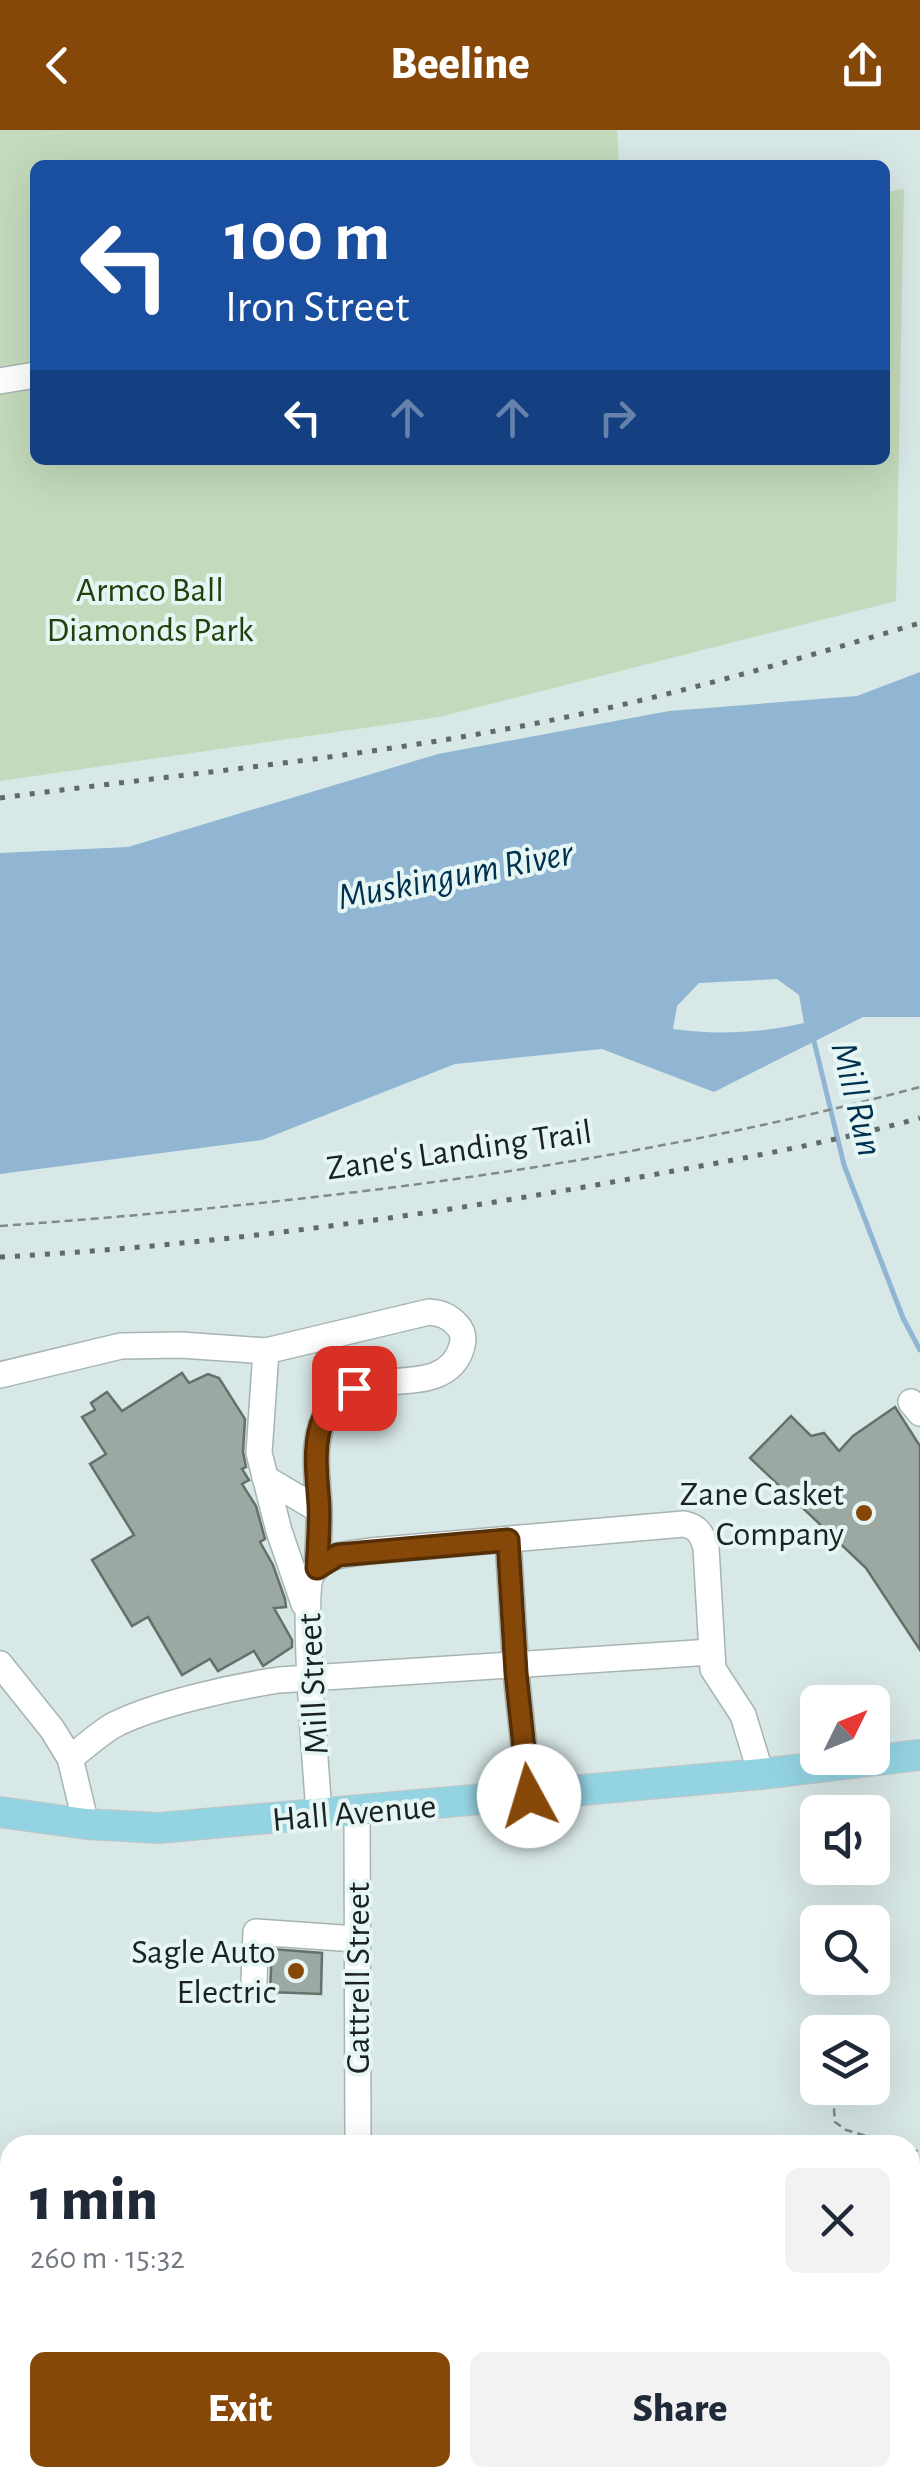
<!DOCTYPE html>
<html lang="en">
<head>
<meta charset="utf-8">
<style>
  :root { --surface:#fff; --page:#f2f2f3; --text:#1f2937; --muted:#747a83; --accent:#864809 }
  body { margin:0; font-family:"Alegreya Sans",sans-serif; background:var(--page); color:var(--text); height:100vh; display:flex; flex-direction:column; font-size:38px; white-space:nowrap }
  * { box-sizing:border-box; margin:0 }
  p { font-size:32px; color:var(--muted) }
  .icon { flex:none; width:55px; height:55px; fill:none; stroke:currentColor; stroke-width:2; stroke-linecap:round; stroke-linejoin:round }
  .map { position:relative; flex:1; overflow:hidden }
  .details { position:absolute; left:0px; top:2005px; width:920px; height:352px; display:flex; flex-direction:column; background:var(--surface); border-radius:30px 30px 0 0; box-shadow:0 10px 40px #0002 }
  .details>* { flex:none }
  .guide { position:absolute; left:30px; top:30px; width:860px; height:305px; border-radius:15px; box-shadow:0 10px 40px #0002; background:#1a4fa0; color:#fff; overflow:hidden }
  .needle { width:65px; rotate:47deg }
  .controls { position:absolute; left:800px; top:1555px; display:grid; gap:20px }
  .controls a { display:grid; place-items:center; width:90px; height:90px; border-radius:15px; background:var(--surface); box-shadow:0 10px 40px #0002; font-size:50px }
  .pin { position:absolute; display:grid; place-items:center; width:85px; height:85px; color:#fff; margin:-42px; border-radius:20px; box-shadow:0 5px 15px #0006 }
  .me { position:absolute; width:110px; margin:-55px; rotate:354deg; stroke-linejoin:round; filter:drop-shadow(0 0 8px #0008) }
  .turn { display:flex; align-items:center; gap:35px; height:210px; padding:0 30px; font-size:45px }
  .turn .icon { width:130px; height:130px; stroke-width:2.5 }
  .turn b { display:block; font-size:70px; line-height:85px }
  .lanes { display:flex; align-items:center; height:95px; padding:0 30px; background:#0003; justify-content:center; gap:50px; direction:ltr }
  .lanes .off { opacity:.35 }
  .round { display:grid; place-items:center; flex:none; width:105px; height:105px; border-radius:15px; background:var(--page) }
  .head { display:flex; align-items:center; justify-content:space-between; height:170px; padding:0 30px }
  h1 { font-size:60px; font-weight:800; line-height:75px }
  .action { display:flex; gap:20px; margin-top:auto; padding:20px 30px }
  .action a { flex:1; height:115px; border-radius:15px; background:var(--accent); color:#fff; font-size:40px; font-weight:800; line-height:115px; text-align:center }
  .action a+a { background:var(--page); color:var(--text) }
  header { display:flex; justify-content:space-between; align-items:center; height:130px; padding:0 30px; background:var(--accent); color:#fff; font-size:45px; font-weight:800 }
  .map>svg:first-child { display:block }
  .green { fill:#c4dabc }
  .water { fill:#90b6d3; fill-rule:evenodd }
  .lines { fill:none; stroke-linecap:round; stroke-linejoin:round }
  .stream { stroke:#90b6d3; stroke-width:5 }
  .building { fill:#9ca9a2; stroke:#64706a; stroke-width:2.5 }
  .minor-casing { stroke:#a6b5b3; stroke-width:28 }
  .major-casing { stroke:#c4c6c5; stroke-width:32 }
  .path { stroke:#7f8b8a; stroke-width:2.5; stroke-dasharray:8 5; stroke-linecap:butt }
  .minor { stroke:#fff; stroke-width:25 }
  .major { stroke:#94d4e2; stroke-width:30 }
  .rail { stroke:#606a69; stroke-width:5; stroke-dasharray:5 10; stroke-linecap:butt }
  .route-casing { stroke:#572f06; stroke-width:25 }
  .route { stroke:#864809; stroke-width:18 }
  .poi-dot { fill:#864809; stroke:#e6f6f4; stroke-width:4 }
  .labels { text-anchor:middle; stroke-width:8; stroke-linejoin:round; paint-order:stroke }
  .park-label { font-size:35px; fill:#1f410c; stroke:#e6f6f4 }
  .street-label { font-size:35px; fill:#1c2221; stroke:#e6f6f4 }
  .poi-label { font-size:35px; fill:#1c2221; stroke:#e6f6f4; text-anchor:end }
  .water-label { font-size:38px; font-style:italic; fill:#00314e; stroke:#e6f6f4 }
</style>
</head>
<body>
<header><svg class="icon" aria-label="back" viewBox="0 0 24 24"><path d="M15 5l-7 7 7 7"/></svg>Beeline<svg class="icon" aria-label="share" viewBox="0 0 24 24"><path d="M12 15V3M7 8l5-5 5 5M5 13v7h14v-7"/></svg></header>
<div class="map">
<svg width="920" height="2357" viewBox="0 0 920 2357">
  <rect width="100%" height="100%" fill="#d8e8e7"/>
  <path class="green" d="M0,0H617L619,35H35V330H885V62L904,59L896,471L439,587L0,651Z"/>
  <path class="water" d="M920,542V887H863L714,962L602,919L455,934L262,1010L0,1044V723L128,717L438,624L669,581L857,566ZM777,849L799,865L804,893C761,903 716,905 673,899L677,876L699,853Z"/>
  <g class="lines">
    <path class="stream" d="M813,907L844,1035L903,1188L920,1220"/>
  </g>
  <g class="building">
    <path d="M182,1243L189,1253L208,1244L219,1248L245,1289L243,1322L246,1337L242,1339L249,1350L242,1354L256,1376L265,1409L260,1412L273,1435L285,1469L286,1477L274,1478L292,1510V1517L263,1536L254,1521L218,1541L210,1529L182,1545L148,1487L132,1496L92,1430L134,1405L90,1334L106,1324L82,1287L95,1280L91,1273L107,1262L122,1281Z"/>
    <path d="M895,1277L920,1316V1520L866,1438L750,1328L791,1286L811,1306L824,1303L839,1321L853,1306Z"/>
    <path d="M272,1819L322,1823L321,1864L270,1862Z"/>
  </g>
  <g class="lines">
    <defs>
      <g id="minor">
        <path d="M0,251L35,245"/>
        <path d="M266,1221L259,1323L279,1401L304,1474"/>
        <path d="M0,1245L121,1216L181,1215L266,1221L429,1182C441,1183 449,1186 457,1195C463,1201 464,1207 462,1216C451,1258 400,1248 369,1254C354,1256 338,1265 330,1277C310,1308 317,1341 319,1375C320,1396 318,1417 317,1438"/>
        <path d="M911,1272L920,1283"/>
        <path d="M265,1348L319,1380"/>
        <path d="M508,1410L516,1543L529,1665"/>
        <path d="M0,1534L52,1599L70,1628L86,1694"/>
        <path d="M70,1628C84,1618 98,1604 114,1595C155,1574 233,1557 279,1550L711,1522"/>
        <path d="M357,1681L358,2015"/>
        <path d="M319,1684C317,1649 300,1460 313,1442C326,1423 350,1424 370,1421L684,1394C698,1397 702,1404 706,1418L713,1539L743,1585L761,1644"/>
        <path d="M254,1851L256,1802L356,1809"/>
        <path d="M352,2357L353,2348"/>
      </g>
      <path id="major" d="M0,1682L86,1694L159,1698L761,1644L920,1625"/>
    </defs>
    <use href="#minor" class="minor-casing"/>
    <use href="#major" class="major-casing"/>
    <g class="path">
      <path d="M0,1096C303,1074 626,1036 920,957"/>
      <path d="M856,1969C846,1965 838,1970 834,1980L835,1992L846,2000L899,2015"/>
      <path d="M910,2019L920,2022"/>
      <path d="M910,2158L920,2160"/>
    </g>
    <use href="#minor" class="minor"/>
    <use href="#major" class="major"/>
    <g class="rail">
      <path d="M0,668C187,643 376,627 562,588C683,563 802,528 920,493"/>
      <path d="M0,1127C208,1116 418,1087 624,1050C723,1032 822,1015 920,988"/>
    </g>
  </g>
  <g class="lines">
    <defs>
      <path id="route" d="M354,1258C307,1281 316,1331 319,1375C320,1396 318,1417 317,1438L338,1425L508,1410L516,1543L529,1666"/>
    </defs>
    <use href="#route" class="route-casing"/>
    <use href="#route" class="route"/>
  </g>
  <g class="poi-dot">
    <circle cx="864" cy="1383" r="10"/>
    <circle cx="296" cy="1841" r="10"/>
  </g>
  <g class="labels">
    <g class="park-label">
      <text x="150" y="471">Armco Ball<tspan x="150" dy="40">Diamonds Park</tspan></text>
    </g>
    <g class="street-label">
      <text transform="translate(459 1019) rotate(-8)" y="12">Zane's Landing Trail</text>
      <text transform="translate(312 1554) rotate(-93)" y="12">Mill Street</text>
      <text transform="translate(354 1682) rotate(-5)" y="12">Hall Avenue</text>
      <text transform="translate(357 1848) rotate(-90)" y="12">Gattrell Street</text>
    </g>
    <g class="poi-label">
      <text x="844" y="1375">Zane Casket<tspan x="844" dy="40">Company</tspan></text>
      <text x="276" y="1833">Sagle Auto<tspan x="276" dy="40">Electric</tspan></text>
    </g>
    <g class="water-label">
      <text transform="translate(455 744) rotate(-11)" y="13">Muskingum River</text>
      <text transform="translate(858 969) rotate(76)" y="13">Mill Run</text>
    </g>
  </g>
</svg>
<div class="controls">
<a><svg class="needle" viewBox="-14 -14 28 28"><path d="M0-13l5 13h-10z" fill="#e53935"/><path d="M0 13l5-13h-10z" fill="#747a83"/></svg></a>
<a><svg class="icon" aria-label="sound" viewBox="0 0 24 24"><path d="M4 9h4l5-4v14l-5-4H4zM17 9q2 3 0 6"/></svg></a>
<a><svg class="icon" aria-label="search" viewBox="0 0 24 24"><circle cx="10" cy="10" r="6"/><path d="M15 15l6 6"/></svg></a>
<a><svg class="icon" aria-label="layers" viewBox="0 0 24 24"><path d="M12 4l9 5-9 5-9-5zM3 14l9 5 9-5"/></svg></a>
</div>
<div class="pin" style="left:354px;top:1258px;background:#d93025"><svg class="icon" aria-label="arrive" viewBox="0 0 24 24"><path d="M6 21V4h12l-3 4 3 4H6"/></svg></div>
<svg class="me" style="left:529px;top:1666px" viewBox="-20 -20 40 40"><circle r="19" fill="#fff"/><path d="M0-13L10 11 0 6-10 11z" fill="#864809"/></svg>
<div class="guide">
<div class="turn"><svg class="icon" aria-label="left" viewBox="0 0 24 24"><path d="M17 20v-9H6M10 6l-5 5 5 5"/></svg><div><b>100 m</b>Iron Street</div></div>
<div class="lanes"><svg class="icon" aria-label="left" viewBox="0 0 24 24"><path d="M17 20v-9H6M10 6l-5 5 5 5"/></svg><svg class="icon off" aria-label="ahead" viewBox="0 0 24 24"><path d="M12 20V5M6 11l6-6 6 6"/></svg><svg class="icon off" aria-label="ahead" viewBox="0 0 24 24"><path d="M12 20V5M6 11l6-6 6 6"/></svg><svg class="icon off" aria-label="right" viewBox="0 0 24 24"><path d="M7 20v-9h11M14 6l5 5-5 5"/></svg></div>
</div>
<section class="details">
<div class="head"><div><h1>1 min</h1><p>260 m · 15:32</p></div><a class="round"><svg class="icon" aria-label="close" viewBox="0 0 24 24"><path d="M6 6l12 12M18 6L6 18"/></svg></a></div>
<div class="action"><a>Exit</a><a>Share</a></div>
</section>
</div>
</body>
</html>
